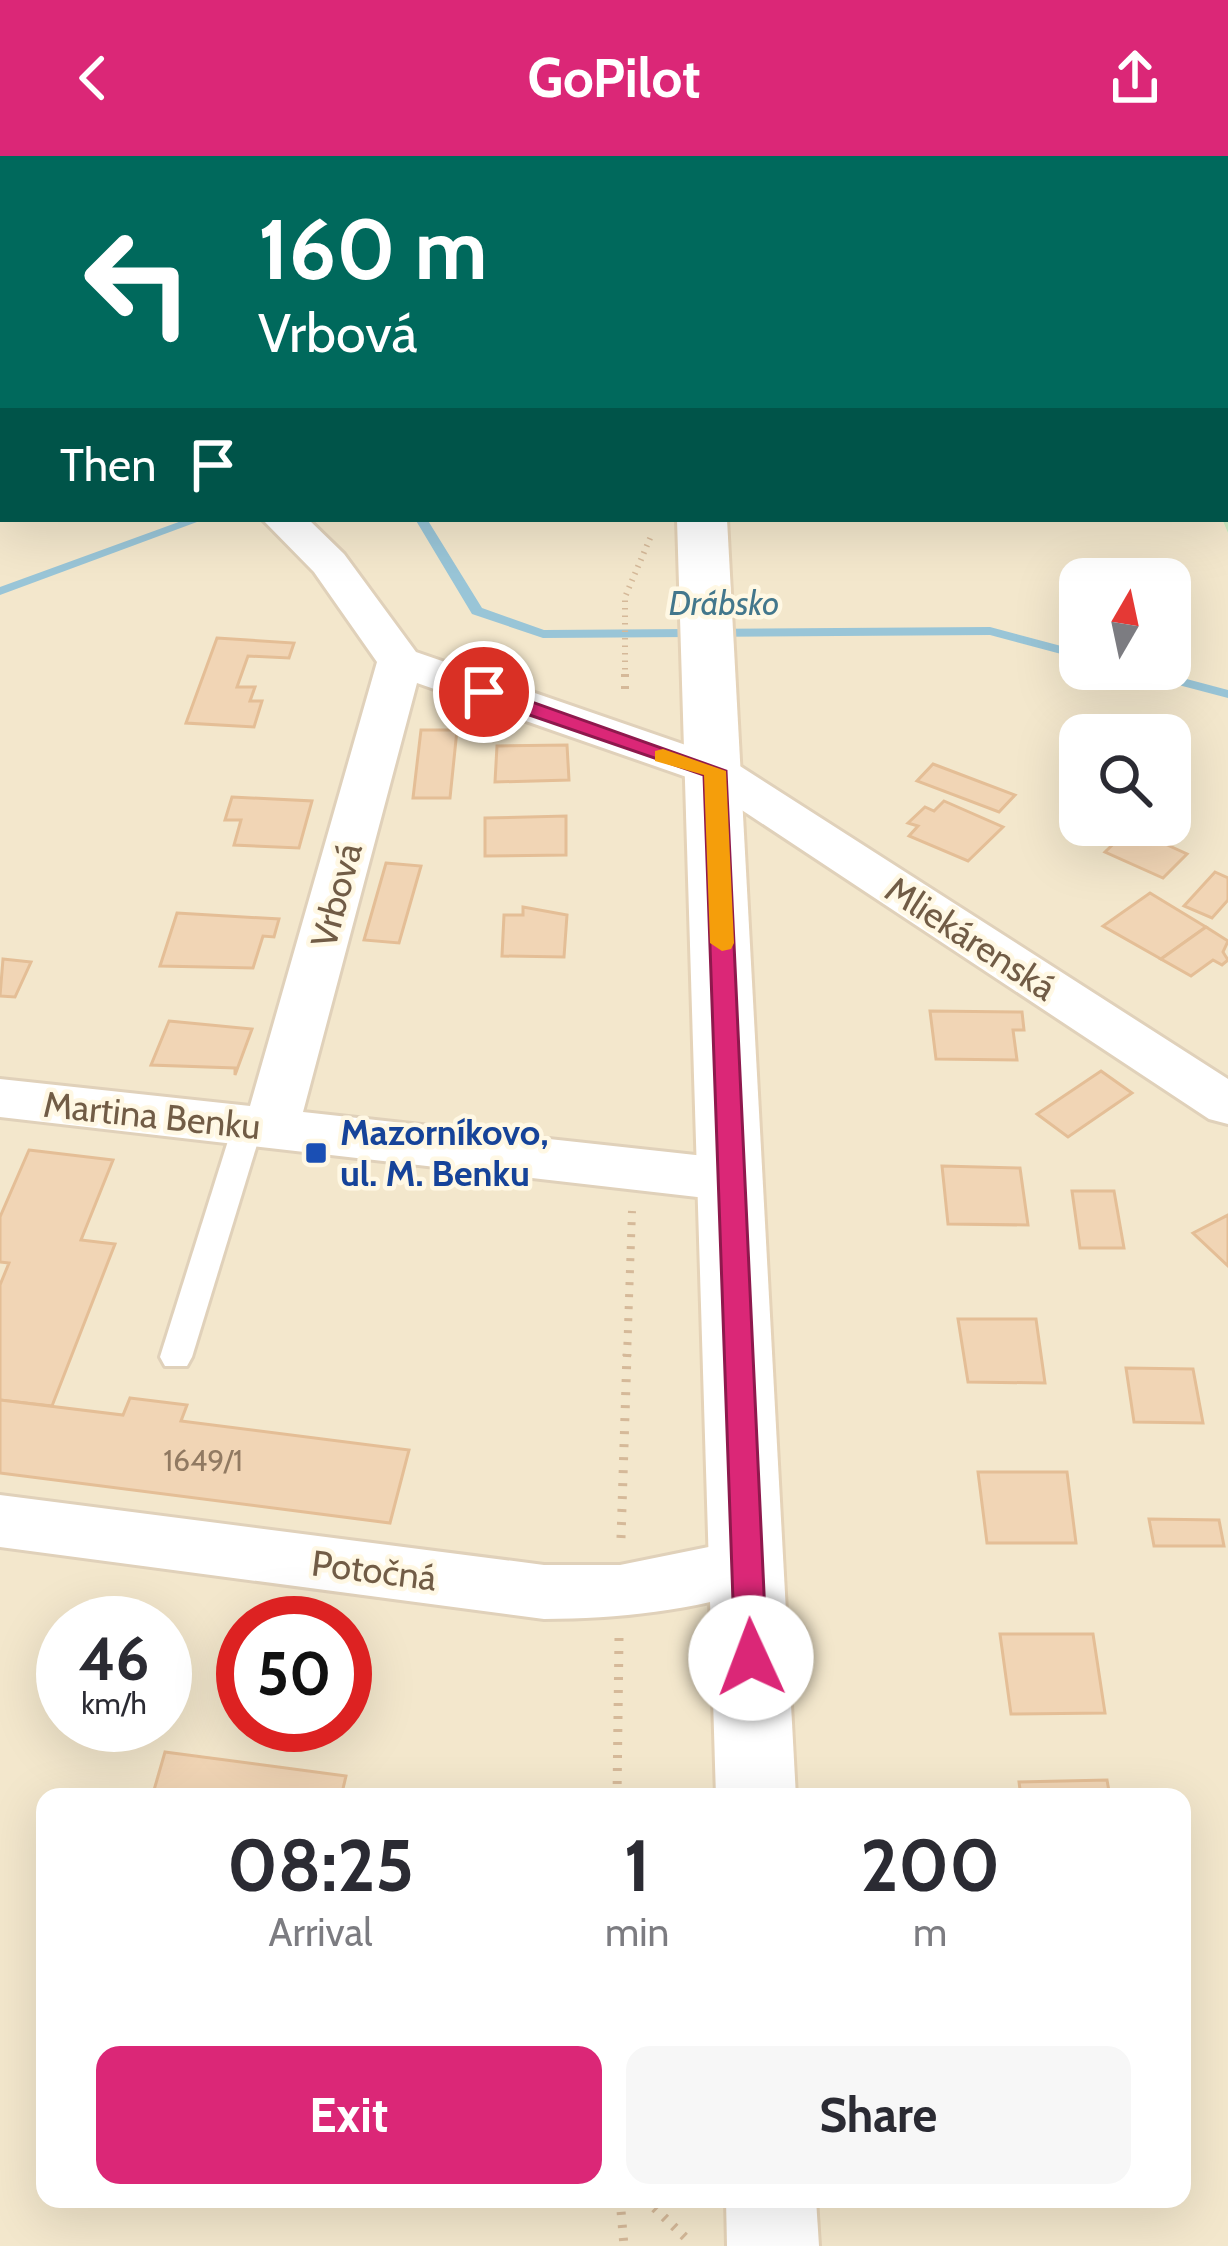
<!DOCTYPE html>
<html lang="en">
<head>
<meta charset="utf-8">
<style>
  :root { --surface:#fff; --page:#f7f7f7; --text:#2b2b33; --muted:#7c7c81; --accent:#db2777 }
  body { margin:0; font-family:Cabin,sans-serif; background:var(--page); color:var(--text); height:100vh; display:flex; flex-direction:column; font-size:45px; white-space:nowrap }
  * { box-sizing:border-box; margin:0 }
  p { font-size:39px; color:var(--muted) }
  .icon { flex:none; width:66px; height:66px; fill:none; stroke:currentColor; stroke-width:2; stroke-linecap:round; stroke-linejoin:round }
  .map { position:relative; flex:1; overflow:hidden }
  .sheet { position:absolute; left:36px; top:1632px; width:1155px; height:420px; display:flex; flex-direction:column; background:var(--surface); border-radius:24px; box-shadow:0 12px 48px #0002 }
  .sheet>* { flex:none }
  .guide { position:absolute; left:0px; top:0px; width:1230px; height:366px; box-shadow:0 12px 48px #0002; background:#00695c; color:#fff; overflow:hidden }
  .needle { width:78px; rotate:9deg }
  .controls { position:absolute; left:1059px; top:402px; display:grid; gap:24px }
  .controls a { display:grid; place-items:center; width:132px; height:132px; border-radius:24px; background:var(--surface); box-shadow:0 12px 48px #0002; font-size:60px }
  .speed { position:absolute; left:36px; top:1440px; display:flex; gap:24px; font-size:60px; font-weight:700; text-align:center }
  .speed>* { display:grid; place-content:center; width:156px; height:156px; border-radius:50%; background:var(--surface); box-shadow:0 12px 48px #0002; line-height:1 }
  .speed small { font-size:30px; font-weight:400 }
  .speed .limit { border:18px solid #d22; background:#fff; color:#111 }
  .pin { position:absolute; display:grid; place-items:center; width:102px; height:102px; color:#fff; margin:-51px; border:6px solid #fff; border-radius:50%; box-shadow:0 3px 12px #0007 }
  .me { position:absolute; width:132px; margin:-66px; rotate:358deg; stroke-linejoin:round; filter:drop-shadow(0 0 9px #0008) }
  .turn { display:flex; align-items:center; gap:42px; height:252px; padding:0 60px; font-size:54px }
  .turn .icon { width:156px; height:156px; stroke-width:2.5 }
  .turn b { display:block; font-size:84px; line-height:102px }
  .then { display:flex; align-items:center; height:114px; padding:0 60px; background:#0003; gap:24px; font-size:45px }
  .eta { display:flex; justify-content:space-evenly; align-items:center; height:204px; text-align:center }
  .eta b { font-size:72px; font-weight:700; line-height:84px }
  .primary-button { display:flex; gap:24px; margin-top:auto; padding:24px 60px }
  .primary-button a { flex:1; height:138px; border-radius:24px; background:var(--accent); color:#fff; font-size:48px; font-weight:700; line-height:138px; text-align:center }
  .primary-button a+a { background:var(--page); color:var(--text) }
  header { display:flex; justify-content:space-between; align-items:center; height:156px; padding:0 60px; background:var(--accent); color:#fff; font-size:54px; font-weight:700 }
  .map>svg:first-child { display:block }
  .residential { fill:#f3e7cc; fill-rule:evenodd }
  .green { fill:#c9e9bd }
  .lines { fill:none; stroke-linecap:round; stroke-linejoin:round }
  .stream { fill:#99c5d7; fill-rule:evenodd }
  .building { fill:#f1d5b5; stroke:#e4be96; stroke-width:3 }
  .service-casing { stroke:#e0d1ba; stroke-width:6 }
  .minor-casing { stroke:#e0d1ba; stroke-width:6 }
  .secondary-casing { stroke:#e5d3b8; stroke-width:6 }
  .path-far2 { stroke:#d5b999; stroke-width:6; stroke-dasharray:1.5 6; stroke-linecap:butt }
  .path-far1 { stroke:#d5b999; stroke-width:8; stroke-dasharray:3 9; stroke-linecap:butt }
  .path { stroke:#d5b999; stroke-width:9; stroke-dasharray:3 10; stroke-linecap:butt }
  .service { fill:#fff; fill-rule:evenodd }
  .minor { fill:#fff; fill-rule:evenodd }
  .secondary { fill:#fff; fill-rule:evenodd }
  .route { fill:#db2777; stroke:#8e194d; stroke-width:3 }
  .slow { fill:#f59e0b }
  .transit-dot { fill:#1a4fb4; stroke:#fff8e4; stroke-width:4.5 }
  .labels { text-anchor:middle; stroke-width:9; stroke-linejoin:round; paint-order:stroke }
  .number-label { font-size:30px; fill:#917a62 }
  .far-water-label { font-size:33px; font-style:italic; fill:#43778c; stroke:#fff8e4 }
  .street-label { font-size:36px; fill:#715c46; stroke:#fff8e4 }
  .transit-label { font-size:36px; font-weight:bold; fill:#164399; stroke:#fff8e4; text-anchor:start }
</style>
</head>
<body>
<header><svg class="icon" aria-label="back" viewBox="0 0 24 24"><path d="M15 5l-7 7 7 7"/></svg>GoPilot<svg class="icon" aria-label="share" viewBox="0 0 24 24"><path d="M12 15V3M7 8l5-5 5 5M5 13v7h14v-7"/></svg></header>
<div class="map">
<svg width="1228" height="2090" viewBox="0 0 1228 2090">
  <rect width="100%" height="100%" fill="#fcf4de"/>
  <path class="residential" d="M0,0L736,3H3V363H1222L1228,377V2090H0ZM1080,423H1170V513H1080ZM1080,579H1170V669H1080ZM63,1467H165V1569H63ZM243,1467H345V1569H243ZM45,1641H1182V2043H45Z"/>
  <path class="green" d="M727,0H1228V377L1222,363H1227V3Z"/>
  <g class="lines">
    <g class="stream">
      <path d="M284,0H294L292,3H282Z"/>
      <path d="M187,363H205L0,439V431Z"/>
      <path d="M415,363H427L482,452L544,474L990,471L1080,495V503L990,479L543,482L472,458Z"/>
      <path d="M1127,513H1149L1228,534V542L1129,516Z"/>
    </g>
  </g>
  <g class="building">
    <path d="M217,482L294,487L289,502L248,500L237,531H255L250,545H262L254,571L186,567Z"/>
    <path d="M421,574H457L450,642H413Z"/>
    <path d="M567,589L569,624L495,626L497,590Z"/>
    <path d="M933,608L1015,639L999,656L917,625Z"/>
    <path d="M232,641L312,645L299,692L234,689L241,664H225Z"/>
    <path d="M944,645L1003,671L968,705L909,680L918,670L908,667L925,651L934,655Z"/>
    <path d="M566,660V699L485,700V662Z"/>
    <path d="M1130,672L1187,698L1163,722L1105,696Z"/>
    <path d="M386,707L421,710L399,787L364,784Z"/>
    <path d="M1215,716L1228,722V744L1212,762L1184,750Z"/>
    <path d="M1150,737L1206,771L1161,803L1103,770Z"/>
    <path d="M523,751L567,759L564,801L502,800L504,759H523Z"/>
    <path d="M177,757L279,763L274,781L263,780L253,812L160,810Z"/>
    <path d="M1206,771L1228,785L1223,796L1228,804L1222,809L1213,804L1191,820L1161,803Z"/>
    <path d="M3,803L31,806L15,841L0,840Z"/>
    <path d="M930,855L1022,856L1024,874H1013L1017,904L936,903Z"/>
    <path d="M169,865L252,873L235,919V912L151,909Z"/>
    <path d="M1101,915L1132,937L1068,981L1037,958Z"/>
    <path d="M29,994L113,1004L81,1084L115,1088L52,1250L0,1244V1129L9,1107L0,1106V1061Z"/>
    <path d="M942,1010L1020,1012L1028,1069L948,1068Z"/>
    <path d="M1072,1035H1114L1124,1092H1080Z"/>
    <path d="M1228,1059V1110L1193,1077Z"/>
    <path d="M958,1163H1036L1045,1227L968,1226Z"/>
    <path d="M1126,1212L1193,1213L1203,1267L1134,1266Z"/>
    <path d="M130,1242L187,1249L181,1265L409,1294L390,1367L0,1317V1244L123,1259Z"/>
    <path d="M978,1316H1067L1076,1387H987Z"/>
    <path d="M1149,1363L1219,1364L1224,1390H1154Z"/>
    <path d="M1000,1478H1093L1105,1557L1011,1558Z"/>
    <path d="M165,1596L346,1620L341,1641H152Z"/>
    <path d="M1107,1624L1110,1641H1021L1019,1626Z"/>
  </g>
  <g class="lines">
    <defs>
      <path id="service" d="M248,959L263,969L192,1201L187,1210H165L160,1201L233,969Z"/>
      <g id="minor">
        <path d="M0,43L3,44V70L0,69Z"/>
        <rect x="0" y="262" width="3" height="25"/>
        <path d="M262,363H308L344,398L416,496L732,605L1228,923V968L1209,963L698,625L417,527L303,956L732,1003L752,1009L760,1024L752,1039L732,1045L0,961V923L250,950L377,506L314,416Z"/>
        <path d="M0,1339L544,1409H620L748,1383L771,1391L780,1410L771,1429C698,1454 621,1463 544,1463L0,1391Z"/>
      </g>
      <g id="secondary">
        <path d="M664,0H704L705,3H665Z"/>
        <path d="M677,363H727L796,1641H716Z"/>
        <path d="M726,2043H816L819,2090H727Z"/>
      </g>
    </defs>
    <use href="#service" class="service-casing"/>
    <use href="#minor" class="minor-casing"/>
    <use href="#secondary" class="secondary-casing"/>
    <path class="path-far2" d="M625,521V441L651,380"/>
    <g class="path-far1">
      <path d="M625,518V539"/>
      <path d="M627,1201L632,1055"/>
    </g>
    <g class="path">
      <path d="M621,1382L627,1198"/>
      <path d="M617,1641L619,1481"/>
      <path d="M620,2043L624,2090"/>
      <path d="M645,2043L688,2084"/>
    </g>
    <use href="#service" class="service"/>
    <use href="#minor" class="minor"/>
    <use href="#secondary" class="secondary"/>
  </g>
  <path class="route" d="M484,529L726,615L767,1502L762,1512L751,1516L740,1512L735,1502L704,619L477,541V531Z"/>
  <path class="slow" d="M663,593L726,615L734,787L731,793L722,795L710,787L704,619L655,605V595Z"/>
  <rect class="transit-dot" x="304" y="985" width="24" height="24" rx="6"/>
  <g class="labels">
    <g class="number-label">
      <text x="203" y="1315">1649/1</text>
    </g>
    <g class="far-water-label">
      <text x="724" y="459">Drábsko</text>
    </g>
    <g class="street-label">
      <text transform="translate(336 739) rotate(-75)" y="13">Vrbová</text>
      <text transform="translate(971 782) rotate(33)" y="13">Mliekárenská</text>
      <text transform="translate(152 959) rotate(6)" y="13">Martina Benku</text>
      <text transform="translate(374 1414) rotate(7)" y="13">Potočná</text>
    </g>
    <g class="transit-label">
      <text x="340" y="989">Mazorníkovo,<tspan x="340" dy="41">ul. M. Benku</tspan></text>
    </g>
  </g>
</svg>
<div class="controls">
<a><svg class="needle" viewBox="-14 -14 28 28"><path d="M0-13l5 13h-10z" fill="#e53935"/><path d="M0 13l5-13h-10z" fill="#7c7c81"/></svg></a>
<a><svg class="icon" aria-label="search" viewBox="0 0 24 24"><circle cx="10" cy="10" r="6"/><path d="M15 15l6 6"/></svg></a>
</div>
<div class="speed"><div>46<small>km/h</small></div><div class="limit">50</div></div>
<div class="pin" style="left:484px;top:536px;background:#d93025"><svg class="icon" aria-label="arrive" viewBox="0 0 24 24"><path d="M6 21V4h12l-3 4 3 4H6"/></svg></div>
<svg class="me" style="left:751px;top:1502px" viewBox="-20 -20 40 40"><circle r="19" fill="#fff"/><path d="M0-13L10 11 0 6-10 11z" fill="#db2777"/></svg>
<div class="guide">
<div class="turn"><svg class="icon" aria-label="left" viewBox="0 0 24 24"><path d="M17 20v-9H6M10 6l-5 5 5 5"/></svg><div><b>160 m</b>Vrbová</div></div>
<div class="then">Then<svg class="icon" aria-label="arrive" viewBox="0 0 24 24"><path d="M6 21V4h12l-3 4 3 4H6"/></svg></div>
</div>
<section class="sheet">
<div class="eta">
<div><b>08:25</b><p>Arrival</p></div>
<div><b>1</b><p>min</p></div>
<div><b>200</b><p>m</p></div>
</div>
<div class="primary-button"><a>Exit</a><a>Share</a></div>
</section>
</div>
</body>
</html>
